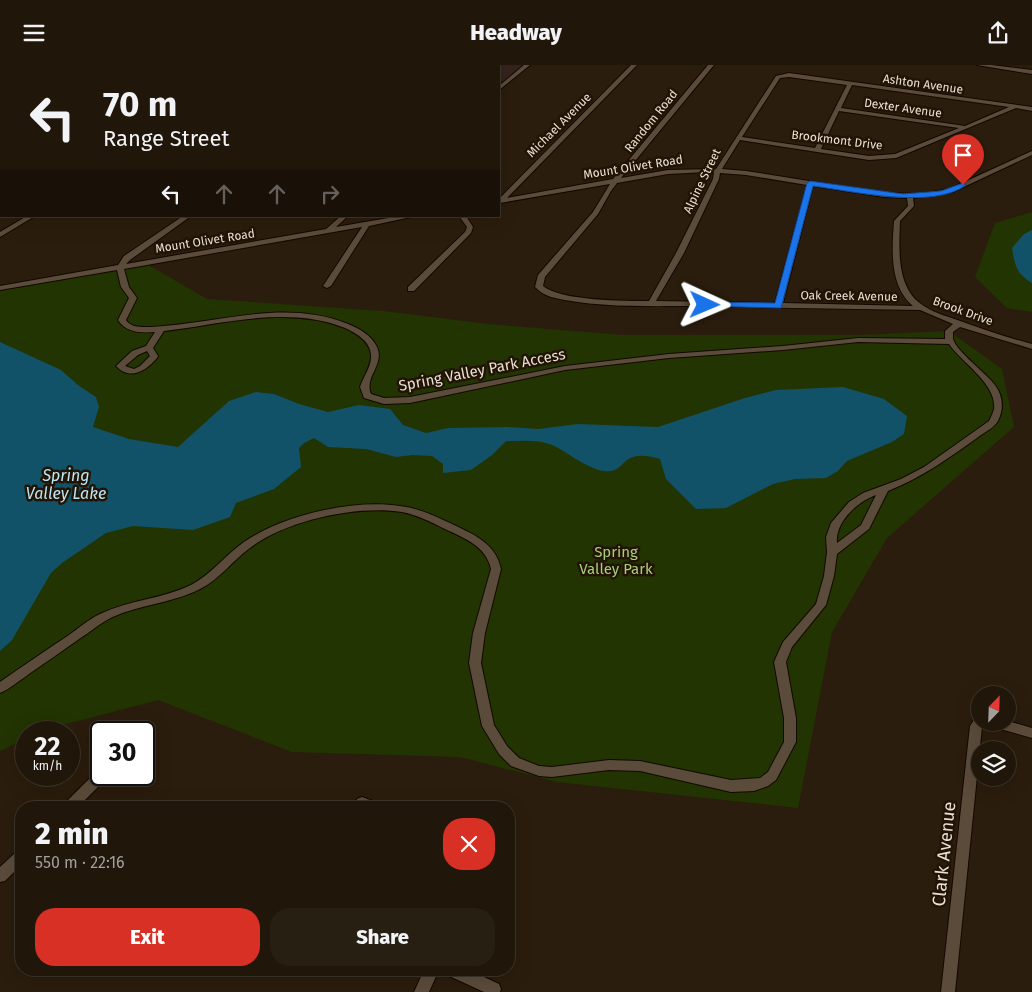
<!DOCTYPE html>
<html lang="en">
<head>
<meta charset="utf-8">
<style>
  :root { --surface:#20160a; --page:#281f13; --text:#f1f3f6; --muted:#a29f9c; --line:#3d352b; --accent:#d93025 }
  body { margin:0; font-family:"Fira Sans",sans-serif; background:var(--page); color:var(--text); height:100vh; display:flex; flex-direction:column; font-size:19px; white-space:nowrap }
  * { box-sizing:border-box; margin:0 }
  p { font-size:16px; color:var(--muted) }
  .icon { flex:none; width:28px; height:28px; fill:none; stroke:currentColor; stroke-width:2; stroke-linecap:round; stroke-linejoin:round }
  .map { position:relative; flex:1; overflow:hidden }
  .drawer { position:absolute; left:15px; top:736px; width:500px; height:175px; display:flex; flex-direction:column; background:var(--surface); border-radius:20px; box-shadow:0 5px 20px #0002,0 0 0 1px var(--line) }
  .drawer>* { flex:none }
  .top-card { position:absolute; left:0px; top:0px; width:500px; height:152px; box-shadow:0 5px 20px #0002,0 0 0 1px var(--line); background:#20160a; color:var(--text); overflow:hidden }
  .needle { width:32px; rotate:23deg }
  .controls { position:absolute; left:971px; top:621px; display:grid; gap:10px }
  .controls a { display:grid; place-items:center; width:45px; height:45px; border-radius:50%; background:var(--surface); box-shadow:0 5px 20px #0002,0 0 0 1px var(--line); font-size:25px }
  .speed { position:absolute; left:15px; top:656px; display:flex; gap:10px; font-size:25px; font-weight:700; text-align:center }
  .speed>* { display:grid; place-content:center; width:65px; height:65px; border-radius:50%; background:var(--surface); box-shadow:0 5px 20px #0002,0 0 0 1px var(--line); line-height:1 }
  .speed small { font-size:12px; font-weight:400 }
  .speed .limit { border:2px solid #111; border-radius:8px; background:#fff; color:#111 }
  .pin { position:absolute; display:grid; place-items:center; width:42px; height:42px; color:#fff; margin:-51px -21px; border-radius:50% 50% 50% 0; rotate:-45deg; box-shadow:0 0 5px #0007 }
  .pin .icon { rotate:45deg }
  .me { position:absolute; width:55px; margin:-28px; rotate:91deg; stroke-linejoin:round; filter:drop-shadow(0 0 4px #0008) }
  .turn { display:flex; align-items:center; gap:18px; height:105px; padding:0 20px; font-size:22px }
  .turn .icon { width:65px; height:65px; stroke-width:2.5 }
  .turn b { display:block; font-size:35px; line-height:42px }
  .lanes { display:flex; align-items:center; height:48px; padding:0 20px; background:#0003; justify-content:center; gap:25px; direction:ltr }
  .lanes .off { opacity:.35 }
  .round { display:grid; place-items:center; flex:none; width:52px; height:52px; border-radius:20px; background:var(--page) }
  .headline { display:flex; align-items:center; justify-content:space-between; height:85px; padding:0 20px }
  h1 { font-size:30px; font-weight:800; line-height:38px }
  .primary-button { display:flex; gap:10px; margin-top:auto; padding:10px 20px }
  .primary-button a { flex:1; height:58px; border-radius:20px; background:var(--accent); color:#fff; font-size:20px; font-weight:800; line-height:58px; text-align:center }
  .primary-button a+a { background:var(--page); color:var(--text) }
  header { display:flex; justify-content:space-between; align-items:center; height:65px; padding:0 20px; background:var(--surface); font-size:22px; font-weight:800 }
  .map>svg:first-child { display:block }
  .education { fill:#35221e }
  .green { fill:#223402 }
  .water { fill:#115268 }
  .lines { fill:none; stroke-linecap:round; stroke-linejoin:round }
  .minor-casing { stroke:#130700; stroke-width:2 }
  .minor { fill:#5b4b3a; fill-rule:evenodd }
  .route { fill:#1a73e8; stroke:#114b97 }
  .labels { text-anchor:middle; stroke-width:5; stroke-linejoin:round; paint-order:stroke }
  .far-street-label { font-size:12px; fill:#e9dfd5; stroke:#211405 }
  .street-label { font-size:15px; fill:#e9dfd5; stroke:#211405 }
  .park-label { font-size:15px; fill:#a8ce79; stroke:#211405 }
  .water-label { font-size:16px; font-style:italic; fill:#bde5f6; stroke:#211405 }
  .near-street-label { font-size:18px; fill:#e9dfd5; stroke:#211405 }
</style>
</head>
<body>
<header><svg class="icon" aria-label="menu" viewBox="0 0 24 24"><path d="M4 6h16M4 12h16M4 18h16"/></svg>Headway<svg class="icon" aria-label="share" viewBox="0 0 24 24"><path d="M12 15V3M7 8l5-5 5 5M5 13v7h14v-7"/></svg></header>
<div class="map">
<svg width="1032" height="927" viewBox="0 0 1032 927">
  <rect width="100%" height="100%" fill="#2b1d0d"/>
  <path class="education" d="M466,0H525L504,17L499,16V1H465Z"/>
  <g class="green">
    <path d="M1032,147V247L1007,243L975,212L995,158Z"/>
    <path d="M143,197L207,234L384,246L488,259L622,270H859L949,266L1002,304L1014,362L887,473L832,567L798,743L557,717L460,692L292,687L158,635L36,667L26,668V673L0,686V223Z"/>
  </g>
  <g class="water">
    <path d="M1032,165V218C1016,208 1015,201 1012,183L1024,169Z"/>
    <path d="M0,277L61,305L78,320L96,332L99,342L93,362L129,374L178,382L229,336L256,327L274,329L299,339L328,347L359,340L390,344L403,360L426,368L448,363L507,362L538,364L578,359L658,362L745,333L776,325L843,322L884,334L907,351L904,369L892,377L847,396L838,406L826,413L795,414L773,419L726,443L696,444L666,414L660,394C650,391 636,388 627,395C622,399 618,405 611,406C593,409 568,387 552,380C538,374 520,376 506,376L492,390L471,405L443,408V399L432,391L412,390L396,392L366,384L328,382L314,373L304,378L299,383L301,402L274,424L236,438L230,452L193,465L133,461L106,468L62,498L51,508L12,575L0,586Z"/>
  </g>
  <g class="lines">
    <defs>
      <g id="minor">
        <path d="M184,0H196L197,1H186Z"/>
        <path d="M524,0H530L499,25V21Z"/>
        <path d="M631,0H637L507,133L613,114L708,0H714L621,113L668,105L716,104L776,11L789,8L1032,42V46L1016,43L896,93L869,95L740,75L722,104L746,106L884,128L919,129L949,124L1032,86V90L953,127L913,133L914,141L900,156C899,185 896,224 924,241C936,249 950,252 963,257C985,265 1009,273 1032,279V284L960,262L953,267C953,267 953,274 953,274C957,287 985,307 995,320C1003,331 1004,344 998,356C994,363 983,368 977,373C947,394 923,412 888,426L869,464L837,489L834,511L826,540L792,582L786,597L796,653V677L776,715L768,721L754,726L731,727L640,706L609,705L552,712L539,711L511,701L499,689L482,661L469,598L473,568L491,504C486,481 464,473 445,464C431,457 417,450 402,447C357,440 287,455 250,483C232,496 220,514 200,524C171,539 134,540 107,555C98,560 90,567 82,572C64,585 46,597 29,609C20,615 10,624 0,628V617C23,601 46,585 69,570C79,563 89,554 100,549C129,535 162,534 191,520C212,509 225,490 244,477C283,450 353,434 400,441C419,443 437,452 454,460C475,470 496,479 501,504L485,568L481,598L494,660L507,681L519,693L539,701L552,702L609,695L640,696L731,715L760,713L768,707L784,677V653L774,597L783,577L816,539L824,511L827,487L826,472L831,458L849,437L863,428L901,414L924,402L989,356C991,352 993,348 994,344C997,319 962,298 949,279L858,277L783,285L669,293L565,305L410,338L384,339L364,333L360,322C363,312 372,301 371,290C370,276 356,268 345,263C288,240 223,259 164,266L153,283L158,291L157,293C146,306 130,316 116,301L132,286L146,281L155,267C142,268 126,268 118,255L129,233L121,222L117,205L0,225V221L118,200L124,191L183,151H191L130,195L126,199L326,164L341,151H348L336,162L400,151H416L369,161L331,221L327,223L323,221L362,162L124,204L129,222L137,233L126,255C131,263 142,262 151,262C216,259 284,233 348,259C360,264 371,270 377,282C385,300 364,311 371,329L384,333L410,332L565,301L669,289L783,281L858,273L945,274V266L953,259L920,245C845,244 770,243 695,241C651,241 594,243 551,232C545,230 540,227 535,222L538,210L593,147L610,119L500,138L499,134ZM789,12L847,20L815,83L742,72L780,13ZM852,20L1009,42L965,61L841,43ZM839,46L959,63L895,89L869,91L821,84ZM706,107H714L713,114L676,188L649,236C624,236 562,236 543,221L545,212L598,149L611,126L617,118L668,109ZM720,108L746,110L807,120L775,238L656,236L684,188L719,114ZM813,121L884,132L907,133L908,141L894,156C892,184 889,221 913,241L783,238ZM147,286L150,291L140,301L134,304L125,301L138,290ZM876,430L861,460L837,478C835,457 857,437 876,430Z"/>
        <path d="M977,0H991L1032,5V9Z"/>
        <rect x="0" y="20" width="1" height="4"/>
        <rect x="0" y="132" width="1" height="5"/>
        <path d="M27,151H35L0,172V167Z"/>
        <path d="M459,151H466L473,162L471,168L414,226H408V222L465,167L467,162Z"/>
        <path d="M980,651V658H985L982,662L955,927H941L970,661L976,652Z"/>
        <path d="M1008,656L1032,663V673L993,662L991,658H1008Z"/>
        <path d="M101,702V710H107L104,716L78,742H64L65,738L94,709L97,703Z"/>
        <path d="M362,732L378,738L379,742H357L356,738L357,734Z"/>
        <path d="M21,785V800L5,816L0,817V802L16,787Z"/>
        <path d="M424,905H439L429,927H414Z"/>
        <path d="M445,905H469L499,919L501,924L500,927H484L447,910Z"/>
      </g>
    </defs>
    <use href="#minor" class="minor-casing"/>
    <use href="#minor" class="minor"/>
  </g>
  <path class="route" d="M810,116L903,129L941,126L963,118L966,120C933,145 852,126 813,121L781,243L702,241L701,240L705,237L775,238L807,118Z"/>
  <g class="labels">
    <g class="far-street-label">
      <text transform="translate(923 19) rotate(8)" y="4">Ashton Avenue</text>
      <text transform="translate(903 43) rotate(8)" y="4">Dexter Avenue</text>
      <text transform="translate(651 56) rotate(-51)" y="4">Random Road</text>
      <text transform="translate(559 60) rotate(-45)" y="4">Michael Avenue</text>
      <text transform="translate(837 75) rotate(7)" y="4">Brookmont Drive</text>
      <text transform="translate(633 102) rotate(-9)" y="4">Mount Olivet Road</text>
      <text transform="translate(702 116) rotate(-64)" y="4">Alpine Street</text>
      <text transform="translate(205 176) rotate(-9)" y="4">Mount Olivet Road</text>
      <text transform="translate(849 231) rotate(1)" y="4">Oak Creek Avenue</text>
      <text transform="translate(963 246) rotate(20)" y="4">Brook Drive</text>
    </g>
    <g class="street-label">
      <text transform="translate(482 305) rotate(-11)" y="5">Spring Valley Park Access</text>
    </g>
    <g class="park-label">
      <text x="616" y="492">Spring<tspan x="616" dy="17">Valley Park</tspan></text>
    </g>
    <g class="water-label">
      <text x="66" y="416">Spring<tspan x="66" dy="18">Valley Lake</tspan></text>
    </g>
    <g class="near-street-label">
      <text transform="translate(944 789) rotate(-84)" y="6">Clark Avenue</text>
    </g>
  </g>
</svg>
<div class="controls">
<a><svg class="needle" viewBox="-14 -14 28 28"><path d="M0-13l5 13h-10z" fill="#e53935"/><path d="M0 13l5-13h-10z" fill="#a29f9c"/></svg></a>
<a><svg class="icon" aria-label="layers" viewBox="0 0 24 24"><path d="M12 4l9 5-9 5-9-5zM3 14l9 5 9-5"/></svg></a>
</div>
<div class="speed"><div>22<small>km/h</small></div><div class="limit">30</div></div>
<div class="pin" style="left:963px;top:120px;background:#d93025"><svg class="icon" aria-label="arrive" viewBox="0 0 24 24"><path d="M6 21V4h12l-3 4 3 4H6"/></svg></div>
<svg class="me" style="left:705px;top:240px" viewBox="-20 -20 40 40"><path d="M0-17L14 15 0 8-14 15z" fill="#1a73e8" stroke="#fff" stroke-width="4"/></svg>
<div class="top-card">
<div class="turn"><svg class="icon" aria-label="left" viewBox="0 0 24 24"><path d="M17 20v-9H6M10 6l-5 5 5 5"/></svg><div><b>70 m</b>Range Street</div></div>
<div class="lanes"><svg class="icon" aria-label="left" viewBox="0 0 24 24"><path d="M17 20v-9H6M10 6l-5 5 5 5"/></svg><svg class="icon off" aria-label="ahead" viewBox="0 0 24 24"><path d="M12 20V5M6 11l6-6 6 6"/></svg><svg class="icon off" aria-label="ahead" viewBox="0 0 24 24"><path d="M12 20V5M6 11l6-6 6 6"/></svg><svg class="icon off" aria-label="right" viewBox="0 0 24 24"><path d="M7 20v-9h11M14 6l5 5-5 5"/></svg></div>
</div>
<section class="drawer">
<div class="headline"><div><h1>2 min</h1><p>550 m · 22:16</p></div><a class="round" style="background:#d93025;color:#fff"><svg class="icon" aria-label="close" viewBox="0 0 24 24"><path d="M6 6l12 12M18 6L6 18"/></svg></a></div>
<div class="primary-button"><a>Exit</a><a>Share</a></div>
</section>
</div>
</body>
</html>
